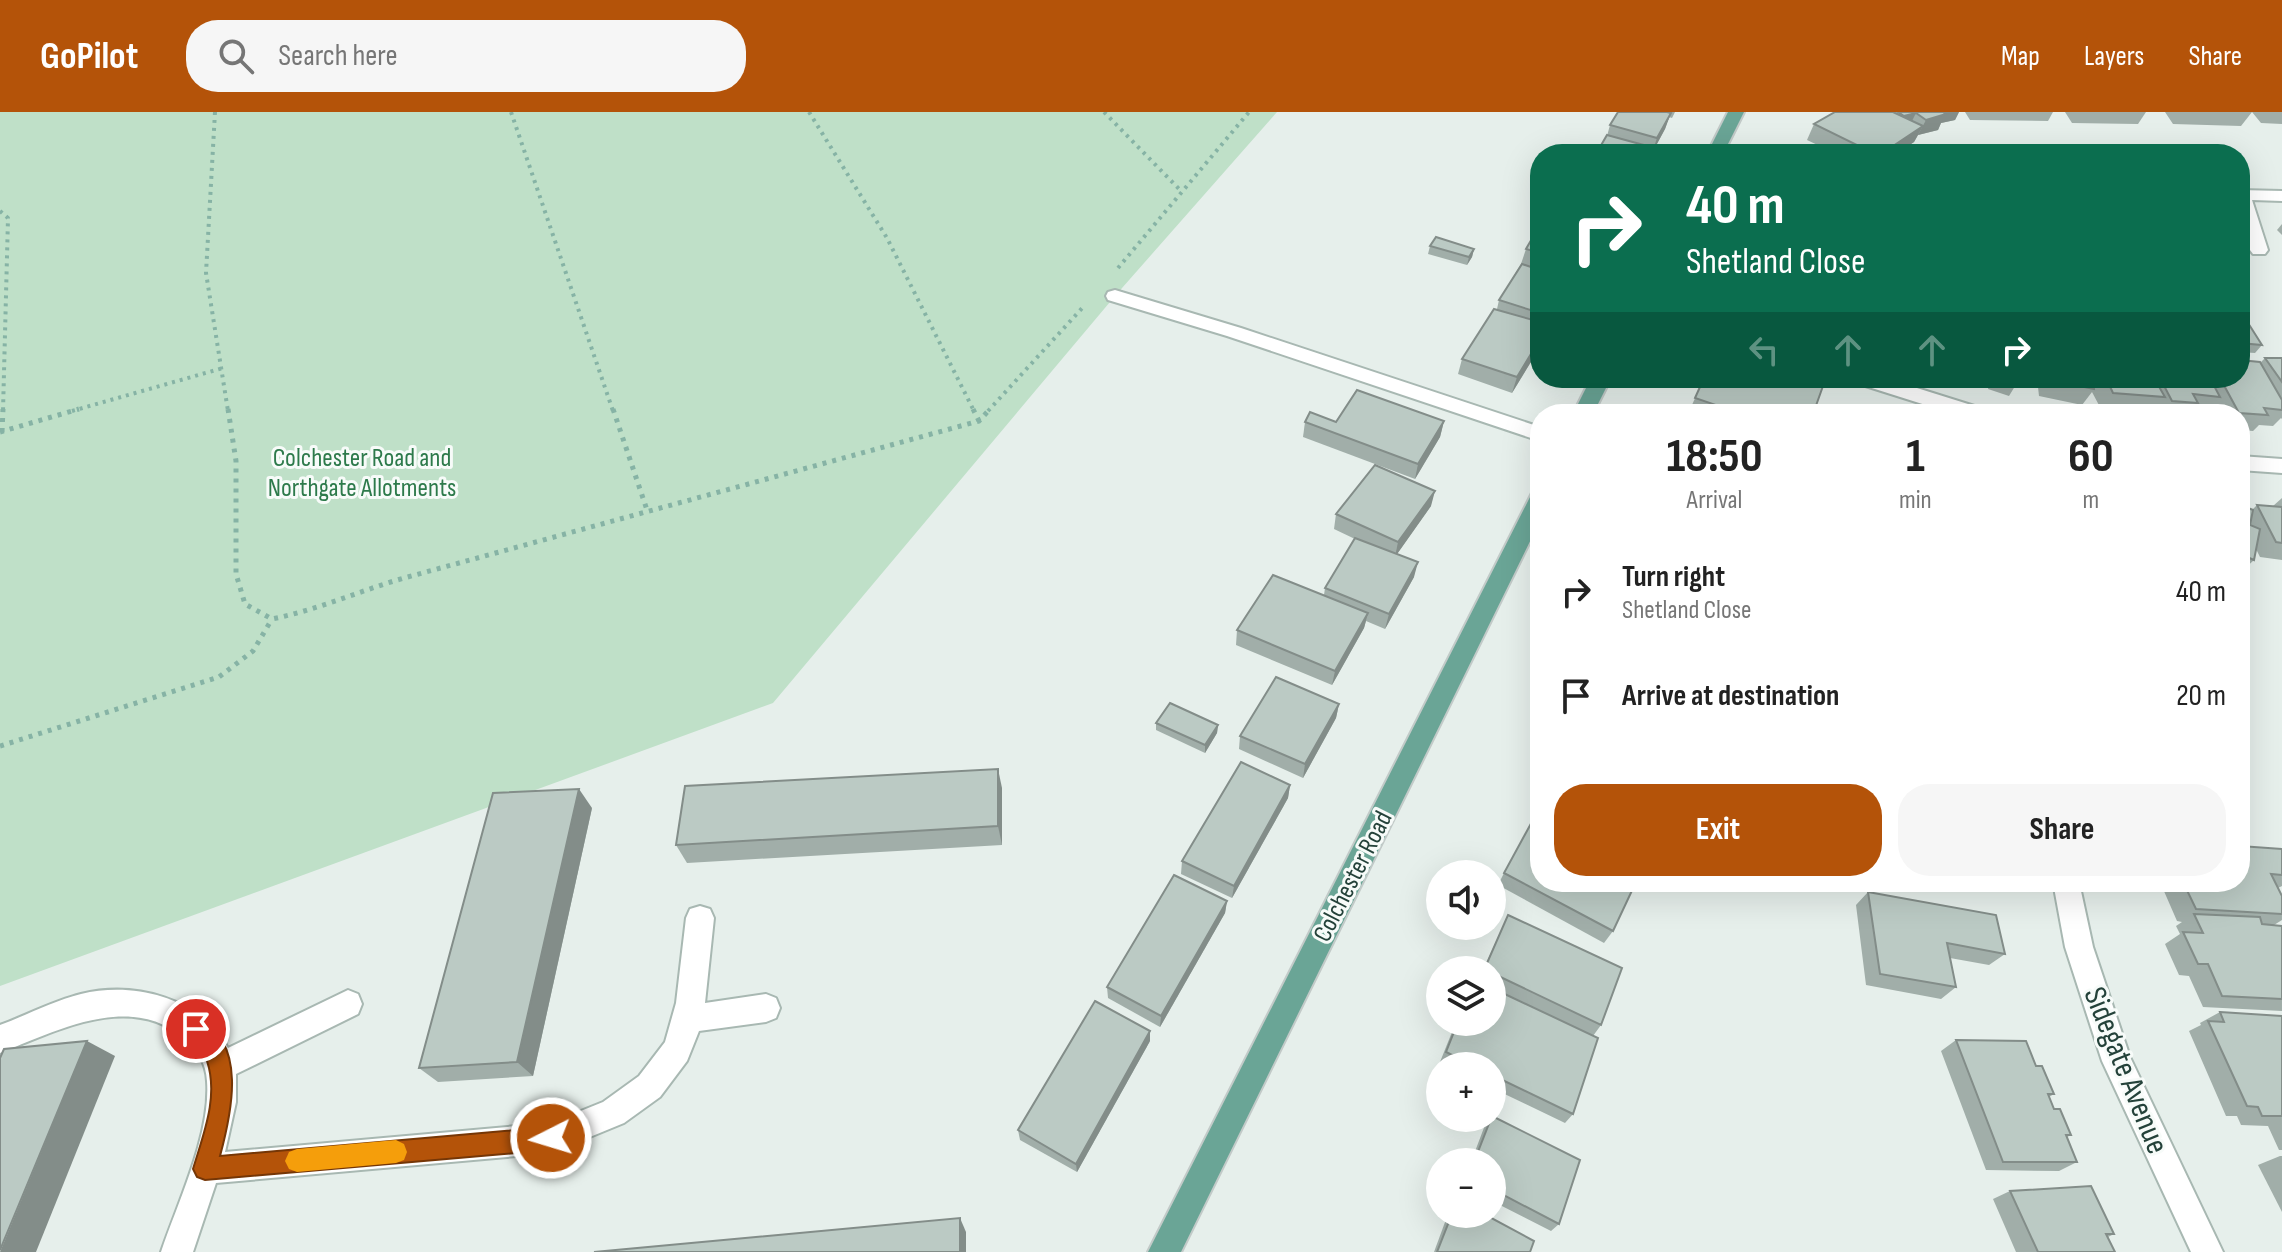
<!DOCTYPE html>
<html lang="en">
<head>
<meta charset="utf-8">
<style>
  :root { --surface:#fff; --page:#f6f6f6; --text:#222; --muted:#767676; --accent:#b45309 }
  body { margin:0; font-family:"Sofia Sans Condensed",sans-serif; background:var(--page); color:var(--text); height:100vh; display:flex; flex-direction:column; font-size:30px; white-space:nowrap }
  * { box-sizing:border-box; margin:0 }
  p { font-size:26px; color:var(--muted) }
  .icon { flex:none; width:44px; height:44px; fill:none; stroke:currentColor; stroke-width:2; stroke-linecap:round; stroke-linejoin:round }
  .map { position:relative; flex:1; overflow:hidden }
  .panel { position:absolute; left:1530px; top:292px; width:720px; height:488px; display:flex; flex-direction:column; background:var(--surface); border-radius:32px; box-shadow:0 8px 32px #0002 }
  .panel>* { flex:none }
  .guide { position:absolute; left:1530px; top:32px; width:720px; height:244px; border-radius:32px; box-shadow:0 8px 32px #0002; background:#0b6e4f; color:#fff; overflow:hidden }
  .fabs { position:absolute; left:1426px; top:748px; display:grid; gap:16px }
  .fabs a { display:grid; place-items:center; width:80px; height:80px; border-radius:50%; background:var(--surface); box-shadow:0 8px 32px #0002; font-size:40px }
  .pin { position:absolute; display:grid; place-items:center; width:68px; height:68px; color:#fff; margin:-34px; border:4px solid #fff; border-radius:50%; box-shadow:0 2px 8px #0007 }
  .me { position:absolute; width:88px; margin:-44px; rotate:265deg; stroke-linejoin:round; filter:drop-shadow(0 0 6px #0008) }
  .turn { display:flex; align-items:center; gap:28px; height:168px; padding:0 24px; font-size:36px }
  .turn .icon { width:104px; height:104px; stroke-width:2.5 }
  .turn b { display:block; font-size:56px; line-height:68px }
  .lanes { display:flex; align-items:center; height:76px; padding:0 24px; background:#0003; justify-content:center; gap:40px; direction:ltr }
  .lanes .off { opacity:.35 }
  .eta { display:flex; justify-content:space-evenly; align-items:center; height:136px; text-align:center }
  .eta b { font-size:48px; font-weight:700; line-height:56px }
  .primary-button { display:flex; gap:16px; margin-top:auto; padding:16px 24px }
  .primary-button a { flex:1; height:92px; border-radius:32px; background:var(--accent); color:#fff; font-size:32px; font-weight:700; line-height:92px; text-align:center }
  .primary-button a+a { background:var(--page); color:var(--text) }
  ul { padding:0; list-style:none }
  li { display:flex; align-items:center; gap:24px; height:104px; padding:0 24px }
  li div { flex:1 }
  li b { display:block; font-size:30px }
  li em { font-style:normal }
  header { display:flex; align-items:center; gap:48px; box-sizing:border-box; height:112px; padding:0 40px; background:var(--accent); color:#fff }
  header strong { font-size:38px }
  nav { display:flex; gap:44px; margin-inline-start:auto; font-size:28px }
  .search { width:560px; height:72px; background:var(--page); display:flex; align-items:center; gap:20px; box-sizing:border-box; padding:0 28px; border-radius:32px; color:var(--muted); font-size:30px }
  .map>svg:first-child { display:block }
  .green { fill:#bfe0c8 }
  .lines { fill:none; stroke-linecap:round; stroke-linejoin:round }
  .minor-casing { stroke:#a8b8b2; stroke-width:4 }
  .major-casing { stroke:#c2cac8; stroke-width:4 }
  .path-far1 { stroke:#86b3a5; stroke-width:4; stroke-dasharray:3 5; stroke-linecap:butt }
  .path { stroke:#86b3a5; stroke-width:5; stroke-dasharray:4 6; stroke-linecap:butt }
  .minor { fill:#fff; fill-rule:evenodd }
  .major { fill:#6aa596; fill-rule:evenodd }
  .wall { fill:#a1aea9 }
  .shaded-wall { fill:#838d89 }
  .building { fill:#bbcac4; stroke:#838d89; stroke-width:2 }
  .route { fill:#b45309; stroke:#753606; stroke-width:2 }
  .slow { fill:#f59e0b }
  .labels { text-anchor:middle; stroke-width:6; stroke-linejoin:round; paint-order:stroke }
  .park-label { font-size:26px; fill:#2d7a4b; stroke:#f7fbf9 }
  .street-label { font-size:26px; fill:#24423a; stroke:#f7fbf9 }
  .near-street-label { font-size:32px; fill:#24423a; stroke:#f7fbf9 }
</style>
</head>
<body>
<header>
<strong>GoPilot</strong>
<div class="search"><svg class="icon" aria-label="search" viewBox="0 0 24 24"><circle cx="10" cy="10" r="6"/><path d="M15 15l6 6"/></svg>Search here</div>
<nav><a>Map</a><a>Layers</a><a>Share</a></nav>
</header>
<div class="map">
<svg width="2282" height="1140" viewBox="0 0 2282 1140">
  <rect width="100%" height="100%" fill="#e6efeb"/>
  <path class="green" d="M0,0H1277L1115,184L773,591L0,874Z"/>
  <g class="lines">
    <defs>
      <g id="minor">
        <path d="M2240,78L2282,79V89L2252,88L2268,138L2265,142H2253L2250,138L2240,105Z"/>
        <path d="M1115,178L1241,216L1540,315V329L1227,224L1108,188L1106,184L1108,180Z"/>
        <path d="M1853,266H1885L1984,297L1987,302H1954L1856,271Z"/>
        <path d="M2240,344L2282,347V361L2240,358Z"/>
        <path d="M2053,770H2079L2093,835L2130,945L2223,1140H2191L2102,949L2065,835Z"/>
        <path d="M700,794L710,797L714,806L705,891L766,882L776,886L780,896L776,906L766,910L699,919L687,949L660,985L624,1011L551,1041L216,1071L193,1140H161C178,1090 211,1022 207,969C206,951 198,939 185,927C131,879 56,919 0,941V913C27,903 53,889 81,882C135,869 200,886 228,936L348,878L358,882L362,892L358,902L236,962V990L225,1040L551,1011L603,990L639,964L665,930L676,891L686,806L690,797Z"/>
      </g>
      <g id="major">
        <path d="M1728,0H1744L1723,42H1707Z"/>
        <path d="M1591,266H1611L1593,302H1573Z"/>
        <path d="M1540,379V409L1181,1140H1148L1529,387L1532,381Z"/>
      </g>
    </defs>
    <use href="#minor" class="minor-casing"/>
    <use href="#major" class="major-casing"/>
    <g class="path-far1">
      <path d="M215,0L206,161L228,299"/>
      <path d="M511,0L613,299"/>
      <path d="M809,0L887,126L974,299"/>
      <path d="M1104,0L1182,80"/>
      <path d="M0,99L8,106L3,299"/>
      <path d="M1118,156L1249,0"/>
      <path d="M72,299L223,256"/>
      <path d="M988,299L1085,193"/>
    </g>
    <g class="path">
      <path d="M228,297L236,349V462L245,492L272,507C317,498 359,479 404,466L979,309L990,297"/>
      <path d="M613,297L647,398"/>
      <path d="M973,297L979,309"/>
      <path d="M0,320L79,297"/>
      <path d="M2,320L3,297"/>
      <path d="M0,634L219,565L253,539L272,507"/>
    </g>
    <use href="#minor" class="minor"/>
    <use href="#major" class="major"/>
  </g>
  <g class="wall">
    <path d="M1618,0H1675L1672,6L1669,5L1665,17L1652,41L1607,24L1610,13Z"/>
    <path d="M1835,0H1959L1955,8L1941,11L1938,18L1918,23L1914,30L1896,42H1823L1826,37L1807,28L1814,12Z"/>
    <path d="M1965,0H2053L2048,9L1970,8Z"/>
    <path d="M2065,0H2146L2138,12L2072,11Z"/>
    <path d="M2165,0H2282V12L2261,11L2252,0L2241,14L2173,12Z"/>
    <path d="M2282,112V123L2277,118Z"/>
    <path d="M1540,113V235L1512,281L1458,262L1462,247L1497,197L1499,188L1521,152L1526,137Z"/>
    <path d="M2240,133L2247,142L2240,150Z"/>
    <path d="M1430,134L1474,137L1472,145L1467,153L1428,142Z"/>
    <path d="M2240,203L2262,233L2255,241L2240,240Z"/>
    <path d="M2265,246H2282V307L2281,306L2273,314L2259,313L2253,319L2240,318V302H2217L2212,293L2206,300L2191,299L2188,302H2157L2155,297L2152,300L2101,297L2092,280L2082,293L2039,284L2037,266H2240L2260,251Z"/>
    <path d="M1704,266L1813,302H1688Z"/>
    <path d="M1968,266H2020L2009,284L1988,277L1989,272Z"/>
    <path d="M1444,309L1440,325L1415,367L1303,325L1305,310Z"/>
    <path d="M2282,386V448L2260,445L2256,437L2254,448L2240,461V393L2252,398L2257,393L2273,394Z"/>
    <path d="M1431,394L1397,442L1414,465L1385,517L1366,509L1364,516L1332,573L1236,533L1237,518L1324,483L1325,476L1355,427L1334,417L1336,402Z"/>
    <path d="M1339,592L1336,606L1303,666L1239,637L1240,624Z"/>
    <path d="M1156,611L1218,613L1217,621L1205,641L1156,618Z"/>
    <path d="M1290,673L1288,686L1232,786L1181,762L1182,749Z"/>
    <path d="M1002,676V733L687,751L676,733Z"/>
    <path d="M592,696L533,964L438,970L419,956Z"/>
    <path d="M2282,737V774L2278,776L2282,784V808L2274,813L2282,814V899L2203,895L2189,864L2179,863L2165,832L2180,822L2176,814L2182,810L2177,809L2160,770H2240Z"/>
    <path d="M1504,761L1613,819L1604,831L1498,773Z"/>
    <path d="M1932,770H1971L1961,778Z"/>
    <path d="M1868,780L2005,842L1989,853L1950,846L1956,875L1941,887L1866,873L1856,793Z"/>
    <path d="M1227,789L1225,801L1160,915L1108,886L1107,875Z"/>
    <path d="M1508,803L1601,913L1593,924L1573,1002L1565,1011L1492,976V954H1447L1440,950L1456,910H1492L1555,906L1492,876V858H1483Z"/>
    <path d="M2220,900L2282,904V1038H2279L2268,1014L2241,1013L2237,1004H2226L2189,919L2201,913L2200,911Z"/>
    <path d="M1956,928L2036,954L2054,982L2049,985L2054,997L2071,1023L2067,1025L2077,1050L2059,1059L1986,1058L1941,939Z"/>
    <path d="M1150,929L1077,1060L1020,1028L1018,1018Z"/>
    <path d="M1490,1006H1492L1559,1112L1551,1119L1492,1089V1050H1471L1485,1013Z"/>
    <path d="M2280,1044H2282V1100L2258,1053Z"/>
    <path d="M2010,1079L2114,1122L2108,1125L2115,1140H2016L1993,1087Z"/>
    <path d="M1448,1102H1484L1530,1140H1434Z"/>
  </g>
  <g class="shaded-wall">
    <path d="M1940,0H1959L1955,8L1941,11L1938,18L1918,23L1926,8Z"/>
    <path d="M1671,1L1665,17L1652,41L1657,26Z"/>
    <path d="M1916,1L1908,17L1904,4Z"/>
    <path d="M1923,14L1914,30L1896,42H1881Z"/>
    <path d="M1474,137L1472,145L1467,153L1469,145Z"/>
    <path d="M1540,227V235L1512,281L1517,265Z"/>
    <path d="M1444,309L1440,325L1415,367L1418,352Z"/>
    <path d="M1435,379L1431,394L1395,445L1398,430Z"/>
    <path d="M1418,450L1414,465L1385,517L1389,502Z"/>
    <path d="M1368,501L1364,516L1332,573L1335,559Z"/>
    <path d="M1339,592L1336,606L1303,666L1305,652Z"/>
    <path d="M1218,613L1217,621L1205,641V633Z"/>
    <path d="M998,657L1002,676V733L998,714Z"/>
    <path d="M1290,673L1288,686L1232,786L1234,774Z"/>
    <path d="M579,677L592,696L533,964L517,950Z"/>
    <path d="M1227,789L1225,801L1160,915L1161,904Z"/>
    <path d="M1150,919V929L1077,1060L1076,1052Z"/>
    <path d="M87,929L115,944L36,1140H0Z"/>
    <path d="M960,1106L966,1120V1140H960Z"/>
  </g>
  <g class="building">
    <path d="M1618,0H1667L1671,1L1657,26L1610,13Z"/>
    <path d="M1835,0H1893L1923,14L1881,42H1875L1814,12Z"/>
    <path d="M1898,0H1943L1946,2L1926,8L1916,1L1904,4Z"/>
    <path d="M1607,23L1651,35L1648,42H1596Z"/>
    <path d="M1826,36L1841,42H1823Z"/>
    <path d="M2174,38L2213,39L2215,42H2177Z"/>
    <path d="M1540,113V141L1526,137Z"/>
    <path d="M1436,125L1474,137L1469,145L1430,134Z"/>
    <path d="M2240,133L2247,142H2240Z"/>
    <path d="M1522,152L1540,158V201L1499,188Z"/>
    <path d="M1494,197L1540,210V227L1517,265L1462,247Z"/>
    <path d="M2240,203H2243L2262,233L2240,231Z"/>
    <path d="M2265,246H2282V270Z"/>
    <path d="M2240,248L2260,250L2282,288V298L2264,296L2268,303L2239,301L2220,266H2240Z"/>
    <path d="M1704,266H1797L1823,274L1813,302H1742L1695,286Z"/>
    <path d="M2050,266H2093L2094,277L2050,268Z"/>
    <path d="M2106,266H2154L2165,285L2113,281Z"/>
    <path d="M2160,266H2210L2220,285L2193,282L2198,291L2172,289Z"/>
    <path d="M1357,278L1444,309L1418,352L1305,310L1310,300L1336,310Z"/>
    <path d="M1375,353L1435,379L1398,430L1336,402Z"/>
    <path d="M2240,393L2253,398L2250,413L2260,417L2254,448L2240,442Z"/>
    <path d="M2257,393L2282,395V431L2276,430Z"/>
    <path d="M1355,426L1418,450L1389,502L1325,476Z"/>
    <path d="M2240,462L2248,465L2242,550H2240Z"/>
    <path d="M1273,463L1368,501L1335,559L1237,518Z"/>
    <path d="M1276,565L1339,592L1305,652L1240,624Z"/>
    <path d="M2240,584L2244,585L2241,688H2240Z"/>
    <path d="M1170,591L1218,613L1205,633L1156,611Z"/>
    <path d="M1241,650L1290,673L1234,774L1182,749Z"/>
    <path d="M998,657V714L676,733L685,674Z"/>
    <path d="M579,677L517,950L419,956L493,681Z"/>
    <path d="M1540,695V770H1636L1613,819L1504,761Z"/>
    <path d="M2240,734L2282,737V763L2271,762L2282,784V802L2196,797L2183,770H2240Z"/>
    <path d="M1174,763L1227,789L1161,904L1107,875Z"/>
    <path d="M1868,780L1996,803L2005,842L1947,831L1956,875L1880,862Z"/>
    <path d="M2194,802L2260,805L2262,812L2282,814V887L2222,884L2208,852H2198L2183,820L2203,821Z"/>
    <path d="M1508,803L1622,856L1601,913L1492,861V858H1484Z"/>
    <path d="M1492,876L1598,926L1573,1002L1492,963V954H1474L1446,940L1458,910H1492Z"/>
    <path d="M1095,889L1150,919L1076,1052L1018,1018Z"/>
    <path d="M2220,900L2282,904V1004H2262L2258,995L2247,994L2208,909L2224,910Z"/>
    <path d="M1956,928L2026,929L2036,954H2042L2054,982H2048L2054,997H2060L2071,1023H2066L2077,1050H2003Z"/>
    <path d="M87,929L0,1138V946L4,937Z"/>
    <path d="M1492,1004L1580,1048L1559,1112L1492,1077V1050H1474Z"/>
    <path d="M2091,1074L2114,1122H2106L2115,1140H2038L2010,1079Z"/>
    <path d="M1452,1102H1484L1534,1129L1530,1140H1437Z"/>
    <path d="M960,1106V1140H594Z"/>
  </g>
  <path class="route" d="M196,907C249,928 231,1003 220,1044L551,1015L559,1018L563,1026L559,1034L551,1038L205,1068L197,1065L193,1057C203,1023 219,985 207,949C203,937 191,929 185,917L189,910Z"/>
  <path class="slow" d="M396,1028L404,1032L407,1040L404,1048L396,1051L297,1060L289,1057L285,1049L289,1040L297,1037Z"/>
  <g class="labels">
    <g class="park-label">
      <text x="362" y="354">Colchester Road and<tspan x="362" dy="30">Northgate Allotments</tspan></text>
    </g>
    <g class="street-label">
      <text transform="translate(1352 764) rotate(-63)" y="9">Colchester Road</text>
    </g>
    <g class="near-street-label">
      <text transform="translate(2127 958) rotate(68)" y="11">Sidegate Avenue</text>
    </g>
  </g>
</svg>
<div class="fabs">
<a><svg class="icon" aria-label="sound" viewBox="0 0 24 24"><path d="M4 9h4l5-4v14l-5-4H4zM17 9q2 3 0 6"/></svg></a>
<a><svg class="icon" aria-label="layers" viewBox="0 0 24 24"><path d="M12 4l9 5-9 5-9-5zM3 14l9 5 9-5"/></svg></a>
<a>+</a>
<a>−</a>
</div>
<div class="pin" style="left:196px;top:917px;background:#d93025"><svg class="icon" aria-label="arrive" viewBox="0 0 24 24"><path d="M6 21V4h12l-3 4 3 4H6"/></svg></div>
<svg class="me" style="left:551px;top:1026px" viewBox="-20 -20 40 40"><circle r="17" fill="#b45309" stroke="#fff" stroke-width="3"/><path d="M0-11L8 9 0 5-8 9z" fill="#fff"/></svg>
<div class="guide">
<div class="turn"><svg class="icon" aria-label="right" viewBox="0 0 24 24"><path d="M7 20v-9h11M14 6l5 5-5 5"/></svg><div><b>40 m</b>Shetland Close</div></div>
<div class="lanes"><svg class="icon off" aria-label="left" viewBox="0 0 24 24"><path d="M17 20v-9H6M10 6l-5 5 5 5"/></svg><svg class="icon off" aria-label="ahead" viewBox="0 0 24 24"><path d="M12 20V5M6 11l6-6 6 6"/></svg><svg class="icon off" aria-label="ahead" viewBox="0 0 24 24"><path d="M12 20V5M6 11l6-6 6 6"/></svg><svg class="icon" aria-label="right" viewBox="0 0 24 24"><path d="M7 20v-9h11M14 6l5 5-5 5"/></svg></div>
</div>
<section class="panel">
<div class="eta">
<div><b>18:50</b><p>Arrival</p></div>
<div><b>1</b><p>min</p></div>
<div><b>60</b><p>m</p></div>
</div>
<ul>
<li><svg class="icon" aria-label="right" viewBox="0 0 24 24"><path d="M7 20v-9h11M14 6l5 5-5 5"/></svg><div><b>Turn right</b><p>Shetland Close</p></div><em>40 m</em></li>
<li><svg class="icon" aria-label="arrive" viewBox="0 0 24 24"><path d="M6 21V4h12l-3 4 3 4H6"/></svg><div><b>Arrive at destination</b></div><em>20 m</em></li>
</ul>
<div class="primary-button"><a>Exit</a><a>Share</a></div>
</section>
</div>
</body>
</html>
